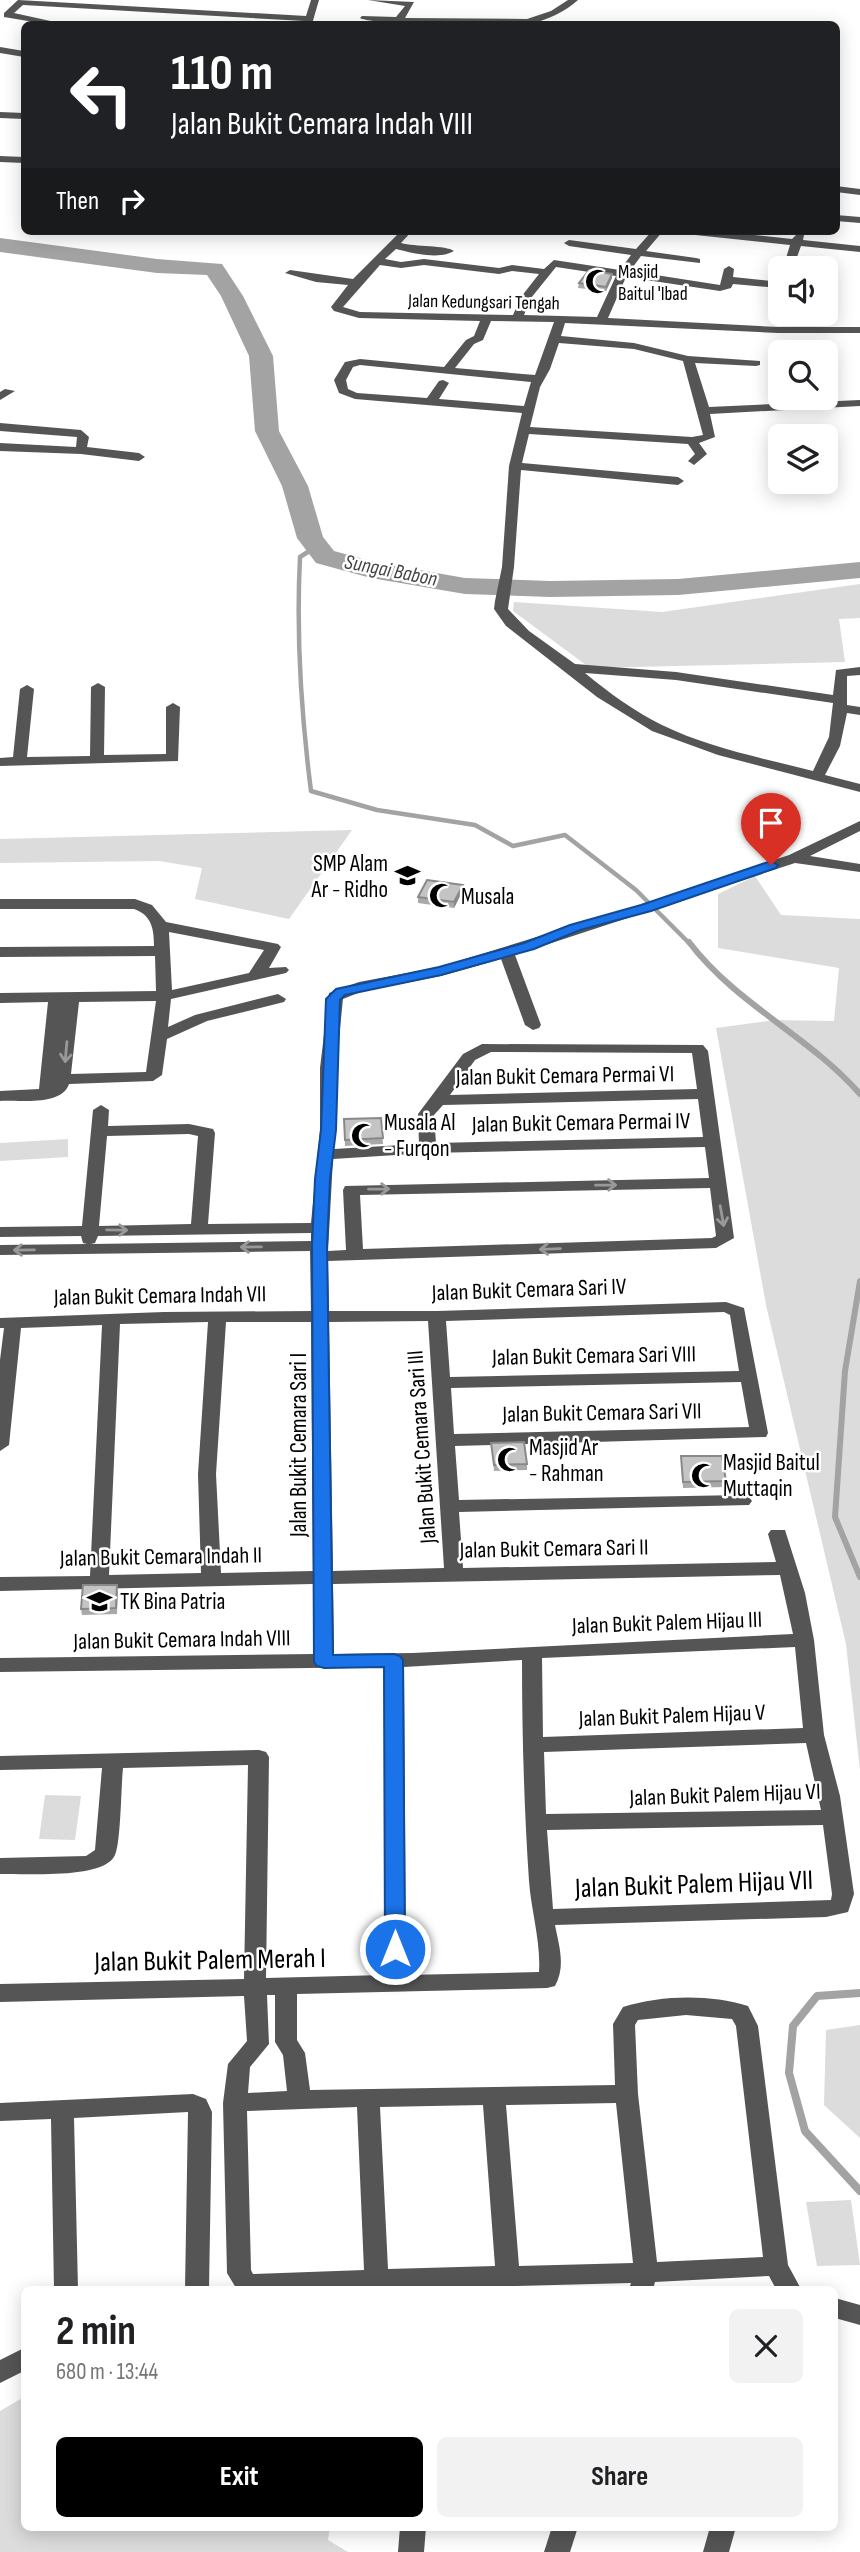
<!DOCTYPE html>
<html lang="en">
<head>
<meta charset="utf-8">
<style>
  :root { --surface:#fff; --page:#f2f2f2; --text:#202124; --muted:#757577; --accent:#000 }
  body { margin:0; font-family:"Sofia Sans Condensed",sans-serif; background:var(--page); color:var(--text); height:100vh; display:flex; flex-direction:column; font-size:26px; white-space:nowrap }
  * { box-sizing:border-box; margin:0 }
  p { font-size:23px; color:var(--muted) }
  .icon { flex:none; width:38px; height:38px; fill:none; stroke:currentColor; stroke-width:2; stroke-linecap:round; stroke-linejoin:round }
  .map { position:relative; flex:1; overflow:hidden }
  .panel { position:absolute; left:21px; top:2286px; width:817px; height:245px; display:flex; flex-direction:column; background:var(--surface); border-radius:10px; box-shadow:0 4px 18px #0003 }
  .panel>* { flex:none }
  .guide { position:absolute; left:21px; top:21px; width:819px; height:214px; border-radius:10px; box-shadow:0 4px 18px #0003; background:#202124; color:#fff; overflow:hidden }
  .buttons { position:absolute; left:768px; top:256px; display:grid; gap:14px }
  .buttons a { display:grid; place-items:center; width:70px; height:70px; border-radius:10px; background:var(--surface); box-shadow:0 4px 18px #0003; font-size:35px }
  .pin { position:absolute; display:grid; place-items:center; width:60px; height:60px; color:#fff; margin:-72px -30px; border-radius:50% 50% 50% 0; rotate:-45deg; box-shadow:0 0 7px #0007 }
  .pin .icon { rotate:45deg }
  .me { position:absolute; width:77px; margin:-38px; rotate:0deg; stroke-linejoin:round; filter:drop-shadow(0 0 5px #0008) }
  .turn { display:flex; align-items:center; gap:24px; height:147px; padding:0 35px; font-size:32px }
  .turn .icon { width:91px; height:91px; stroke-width:2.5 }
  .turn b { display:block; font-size:49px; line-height:60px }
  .then { display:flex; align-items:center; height:66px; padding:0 35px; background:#0003; gap:14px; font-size:26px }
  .round { display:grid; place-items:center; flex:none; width:74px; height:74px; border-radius:10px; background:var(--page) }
  .overview { display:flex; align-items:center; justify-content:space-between; height:119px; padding:0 35px }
  h1 { font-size:42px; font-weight:700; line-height:52px }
  .primary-button { display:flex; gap:14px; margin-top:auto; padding:14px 35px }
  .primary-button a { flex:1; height:80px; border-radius:10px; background:var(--accent); color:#fff; font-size:28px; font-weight:700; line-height:80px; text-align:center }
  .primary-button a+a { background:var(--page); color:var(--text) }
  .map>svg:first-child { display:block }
  .green { fill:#dcdcdc }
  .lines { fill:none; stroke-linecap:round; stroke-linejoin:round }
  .stream-far2 { stroke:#a3a3a3; stroke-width:4.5 }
  .stream-far1 { stroke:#a3a3a3; stroke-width:6 }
  .stream { stroke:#a3a3a3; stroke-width:8 }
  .river { fill:#a3a3a3; fill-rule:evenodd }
  .minor { fill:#555; fill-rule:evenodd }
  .wall { fill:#a9a9a9 }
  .shaded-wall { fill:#898989 }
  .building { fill:#c4c4c4; stroke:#898989; stroke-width:2 }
  .oneway { stroke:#999 }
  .route { fill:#1a73e8; stroke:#114b97; stroke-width:2 }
  .labels { text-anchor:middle; stroke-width:5; stroke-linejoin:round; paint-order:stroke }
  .far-poi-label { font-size:19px; fill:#000; stroke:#fff; text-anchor:start }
  .far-street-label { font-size:19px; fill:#000; stroke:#fff }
  .far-water-label { font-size:21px; font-style:italic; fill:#444; stroke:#fff }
  .poi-label { font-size:23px; fill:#000; stroke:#fff; text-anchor:start }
  .street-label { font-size:23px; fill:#000; stroke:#fff }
  .near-street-label { font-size:28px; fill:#000; stroke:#fff }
</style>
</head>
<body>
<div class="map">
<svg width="860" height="2552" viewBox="0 0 860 2552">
  <rect width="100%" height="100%" fill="#fff"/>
  <g class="green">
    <path d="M860,584V618L839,619L845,662L590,668L513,611L514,602L662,612Z"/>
    <path d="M352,830L289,919L195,899L202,868L159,861L0,863V839Z"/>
    <path d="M755,876L781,915L860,919V1770L846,1644L766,1305L716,1028L775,1020L834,1021L839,968L718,948V894Z"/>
    <path d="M68,1139V1157L0,1161V1143Z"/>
    <path d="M45,1795L81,1796L75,1840L39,1839Z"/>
    <path d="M860,2025V2138L824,2105L826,2030Z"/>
    <path d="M851,2200L860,2265L817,2266L806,2202Z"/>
    <path d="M24,2397V2527H330L328,2540L348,2552H0V2411Z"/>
  </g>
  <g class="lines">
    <path class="stream-far2" d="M317,546L300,557C296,636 301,713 311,791L377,810L475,825L513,846L565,835L636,890L690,944"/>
    <g class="stream-far1">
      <path d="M689,942C736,1004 809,1036 860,1094"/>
      <path d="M860,1281L845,1371L835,1517L860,1577"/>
    </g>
    <path class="stream" d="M860,1993L817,1996L793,2026L789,2073L805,2131L860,2191"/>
    <path class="river" d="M0,238L157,259L222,264L243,296L273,356L279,431L308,486L323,537L334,551L374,562L465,578L550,581L678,579L860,562V578L678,595L550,597L465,594L371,578L316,563L297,538L282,486L255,431L249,356L221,296L207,275L157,273L0,252Z"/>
    <g class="minor">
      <path d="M18,0L306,16L311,0H319L312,24H304V21L23,5L14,13L64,24H46L4,17V13Z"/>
      <path d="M368,0L414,2L405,18L527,19L551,11L568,0H578C565,12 547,20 530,24C510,28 371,25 360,18L362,16L396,17L405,6Z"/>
      <path d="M0,47L24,51V57L0,53Z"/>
      <path d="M0,112L24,113V119L0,118Z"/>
      <path d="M0,156L24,157V163L0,162Z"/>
      <path d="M836,186L860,189V195L836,192Z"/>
      <path d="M836,215L860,217V223L836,221Z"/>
      <path d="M401,231H412L401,243C415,247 446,245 454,251C439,260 412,253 396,249L385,259L401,262L424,259L499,268L512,265L544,269L554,260L620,270L631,255L569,246L564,243L569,240L636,249L652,231H663L646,251L696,258L700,259V263L641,256L630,271L720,285L724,269L729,266L734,269L733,277L780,282V288L733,284L731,288L720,291L626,277L608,318L778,327H860V333H778L565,323L561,336L634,343L688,356L760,361V365L756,366L695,363L709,407L860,400V406L710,414L715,437L699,443L707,454L694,465L688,461L695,454L688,444L529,434L522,463L678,477L684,481L678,485L521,470L514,567L508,609L529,631L575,664L676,672L833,695L836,670L860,667V675L847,676V705L860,707V715L847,713L840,746L825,775L860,784V792L718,755L652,731L597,697L506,626L494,609L495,601L502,567L509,466L522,413L355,399L339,393L334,380L345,362L360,359L444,367L466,340L474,336L480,321L359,318L334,311L331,307L348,285L316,282L285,273L290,270L353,279ZM380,265L401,268L424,265L499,274L512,271L539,274L521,297L513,315L360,312L343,307ZM556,267L616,276L597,317L524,315L531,298ZM491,321L554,322L535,375L455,368L474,344L483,340ZM559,343L634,349L683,361L703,435L692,437L530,427L540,387L550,369ZM360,365L531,382L524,406L439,399L449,383L443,380L439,381L427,398L357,393L348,389L346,380L353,367ZM585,673L676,680L833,703L829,737L813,771C763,758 709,748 662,725C635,712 608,692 585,673Z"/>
      <path d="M681,231H717L792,239L799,232L804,235L803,240L860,246V252L801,246L793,268H783L790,245L686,234Z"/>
      <path d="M5,389L15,391L0,400V392Z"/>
      <path d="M0,423L81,430L89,437L87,447L139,453L145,457L139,461L81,454L0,451V443L76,447L77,437L0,431Z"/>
      <path d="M98,683L105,687L104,755L166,754V707L173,703L180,707L178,761L0,766V758L13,757L20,689L27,685L34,689L27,757L90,756L91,687Z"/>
      <path d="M860,821V831L810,856L860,864V872L795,863L515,955L541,1025L539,1028L533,1030L525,1025L501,959L441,976L363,991L343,999L336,1068L334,1149L419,1144L418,1114L463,1054L482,1044L703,1045L708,1051L734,1238L716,1248L328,1261L329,1311H437L726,1302L744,1308L768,1433L766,1437L455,1446L459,1500L742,1495L749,1497L752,1501L749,1505L459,1512L463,1568L776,1562L768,1534L771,1530H785L805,1593L814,1640L824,1735L840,1796L854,1894L848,1912L826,1917L555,1925C559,1946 566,1966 555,1986L547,1988L297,1994V2040L305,2053L310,2090L615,2085L613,2024L623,2007C661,1995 710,1994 748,2006L758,2026L788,2265L801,2289H776L769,2276L655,2282L653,2289H629L631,2283L516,2286L515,2289H491L492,2287L236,2288L227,2273L223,2103L228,2064L247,2041L244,1996L0,2002V1984L244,1979L248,1765L123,1768C121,1786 121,1841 115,1855C104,1880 25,1873 0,1874V1858L86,1856L95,1850L102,1768L0,1770V1756L259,1750L266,1752L269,1757L266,1978L384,1975V1667L0,1672V1658L314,1654L313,1584L0,1591V1577L90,1576L102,1325L21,1328L9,1445L0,1451V1360L4,1328H0V1318L164,1312L311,1311L310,1251L0,1255V1245L87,1244L83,1243L81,1236L0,1237V1227L82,1226L93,1110L101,1105L109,1110L108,1126L189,1124L213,1129L215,1133L208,1224L311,1223L320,1130V1068L329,993L359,982L439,967L641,905L789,855ZM491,1052L692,1053L697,1089L450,1095L475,1060ZM698,1099L703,1137L436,1143L434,1115L443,1105ZM189,1134L198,1136L191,1224L99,1226L107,1136ZM705,1147L709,1178L345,1186L343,1190L346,1250L328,1251L333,1159L428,1153ZM710,1188L716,1236L712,1238L363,1249L360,1195ZM311,1233V1241L91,1244L95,1243L98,1236ZM724,1312L730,1315L739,1371L450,1377L446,1321ZM428,1321L444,1568L333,1571L329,1322ZM208,1322L198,1474L201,1573L109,1575L120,1324ZM226,1322H311L313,1571L221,1573L216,1474ZM741,1382L749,1427L454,1434L451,1388ZM780,1575L793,1634L413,1653L334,1654L333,1584ZM795,1647L803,1728L543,1737L542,1658ZM522,1660C522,1734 524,1806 529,1881C531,1910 541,1942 539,1972L406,1975L404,1667ZM806,1743L821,1810L546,1814L544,1752ZM823,1825L832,1894L831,1900L553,1909L547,1830ZM267,1995H275V2042L283,2055L287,2091L248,2093L250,2067L269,2044ZM686,2015L732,2019L736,2026L763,2257L657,2262L638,2094L635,2025L638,2020ZM616,2103L633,2263L519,2266L506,2105ZM483,2105L495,2266L388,2269L380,2107ZM357,2107L364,2270L253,2274L251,2270L247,2111Z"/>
      <path d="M0,899H135L152,905L166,922L278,944L281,947L269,968L286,967L289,970L286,973L171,999L168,1027L195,1015L278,994L286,999L284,1002L207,1021L167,1039L162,1075L153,1081L69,1084C62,1106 20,1100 0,1101V1091L39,1089L48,1002L0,1003V993L156,991L155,956L0,957V947L154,946C154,930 152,915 134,909H0ZM169,932L264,950L249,973L172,990ZM156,1001L146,1072L71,1074L79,1002Z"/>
      <path d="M193,2094L206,2099L212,2112L209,2289H185L188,2112L74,2118L78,2289H54L51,2119L0,2121V2103Z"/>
      <path d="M835,2298L860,2305V2325L835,2318Z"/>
      <path d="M24,2348V2371L0,2383V2360Z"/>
      <path d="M400,2527H426L424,2552H398Z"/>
      <path d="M552,2527H578L570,2552H544Z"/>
      <path d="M710,2527H736L729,2552H703Z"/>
    </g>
  </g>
  <g class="wall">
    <path d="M612,274V278L606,291L578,288L579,283Z"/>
    <path d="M463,885V890L454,908L418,903V897Z"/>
    <path d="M381,1118L383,1144L345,1146L344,1119Z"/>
    <path d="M491,1443L527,1464V1470L494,1471Z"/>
    <path d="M681,1456L726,1481V1487L683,1488Z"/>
    <path d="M118,1591L117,1614L82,1615L81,1609Z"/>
  </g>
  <g class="shaded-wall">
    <path d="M612,274V278L606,291V287Z"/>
    <path d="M463,885V890L454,908V902Z"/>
  </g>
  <g class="building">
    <path d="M589,270L612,274L606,287L579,283Z"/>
    <path d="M427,880L463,885L454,902L418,897Z"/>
    <path d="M381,1118L383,1138L345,1140L344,1119Z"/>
    <path d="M524,1442L527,1464L494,1465L491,1443Z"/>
    <path d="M681,1456H722L726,1481L683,1482Z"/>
    <path d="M83,1585H117L116,1608L81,1609Z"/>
  </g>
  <defs><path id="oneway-shaft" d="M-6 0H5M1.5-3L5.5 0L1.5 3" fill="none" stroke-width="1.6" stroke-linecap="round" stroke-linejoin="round" transform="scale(1.75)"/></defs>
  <g class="oneway">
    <use href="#oneway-shaft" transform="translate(66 1052) rotate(95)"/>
    <use href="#oneway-shaft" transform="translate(606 1185) rotate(-1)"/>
    <use href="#oneway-shaft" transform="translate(379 1189) rotate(-1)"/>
    <use href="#oneway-shaft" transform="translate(722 1216) rotate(80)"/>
    <use href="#oneway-shaft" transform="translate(117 1230) rotate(1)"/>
    <use href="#oneway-shaft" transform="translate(251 1247) rotate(179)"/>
    <use href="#oneway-shaft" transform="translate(550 1249) rotate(178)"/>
    <use href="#oneway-shaft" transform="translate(24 1250) rotate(179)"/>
  </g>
  <path class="route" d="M771,861L778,865L776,868L651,911L580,930L534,949L441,975L345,995L340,1000L336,1130L330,1179L327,1246L333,1655L394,1654L400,1656L403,1660L405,1949L402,1955L395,1957L388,1955L385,1949L384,1667L324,1668L317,1666L314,1662L312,1246L315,1179L321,1130L326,999L336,989L439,967L524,943L570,925L641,905Z"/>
  <defs>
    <symbol id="mosque-bare" viewBox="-9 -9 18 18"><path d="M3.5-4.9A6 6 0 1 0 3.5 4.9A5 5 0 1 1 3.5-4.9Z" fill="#000" stroke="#fff" stroke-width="2.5" paint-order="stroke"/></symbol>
    <symbol id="school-bare" viewBox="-9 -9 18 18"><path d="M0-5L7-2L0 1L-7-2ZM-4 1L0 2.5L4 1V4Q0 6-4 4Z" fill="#000" stroke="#fff" stroke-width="2.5" paint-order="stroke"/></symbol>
  </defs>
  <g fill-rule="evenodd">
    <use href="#mosque-bare" x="580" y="264" width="35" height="35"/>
    <use href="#school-bare" x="390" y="858" width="35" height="35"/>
    <use href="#mosque-bare" x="424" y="878" width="35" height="35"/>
    <use href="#mosque-bare" x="346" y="1118" width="35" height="35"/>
    <use href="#mosque-bare" x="492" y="1442" width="35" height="35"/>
    <use href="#mosque-bare" x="686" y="1458" width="35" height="35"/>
    <use href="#school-bare" x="82" y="1584" width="35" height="35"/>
  </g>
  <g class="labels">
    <g class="far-poi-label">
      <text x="618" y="278">Masjid<tspan x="618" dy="22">Baitul 'Ibad</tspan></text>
    </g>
    <g class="far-street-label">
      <text transform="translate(484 301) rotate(1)" y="7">Jalan Kedungsari Tengah</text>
    </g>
    <g class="far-water-label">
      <text transform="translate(391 570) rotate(11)" y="7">Sungai Babon</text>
    </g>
    <g class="poi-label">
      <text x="388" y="871" text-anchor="end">SMP Alam<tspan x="388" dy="26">Ar - Ridho</tspan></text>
      <text x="461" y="904">Musala</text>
      <text x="384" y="1130">Musala Al<tspan x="384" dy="26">- Furqon</tspan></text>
      <text x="529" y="1455">Masjid Ar<tspan x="529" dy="26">- Rahman</tspan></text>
      <text x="723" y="1470">Masjid Baitul<tspan x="723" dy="26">Muttaqin</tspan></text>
      <text x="120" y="1609">TK Bina Patria</text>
    </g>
    <g class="street-label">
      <text transform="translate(565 1075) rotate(-1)" y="8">Jalan Bukit Cemara Permai VI</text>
      <text transform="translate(581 1122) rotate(-1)" y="8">Jalan Bukit Cemara Permai IV</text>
      <text transform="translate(529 1289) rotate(-2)" y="8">Jalan Bukit Cemara Sari IV</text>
      <text transform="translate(160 1295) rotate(-1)" y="8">Jalan Bukit Cemara Indah VII</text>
      <text transform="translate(594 1355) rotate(-1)" y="8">Jalan Bukit Cemara Sari VIII</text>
      <text transform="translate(602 1412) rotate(-1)" y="8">Jalan Bukit Cemara Sari VII</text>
      <text transform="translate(298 1445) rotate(-90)" y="8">Jalan Bukit Cemara Sari I</text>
      <text transform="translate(421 1447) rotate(-94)" y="8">Jalan Bukit Cemara Sari III</text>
      <text transform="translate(554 1548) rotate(-1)" y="8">Jalan Bukit Cemara Sari II</text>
      <text transform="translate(161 1556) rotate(-1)" y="8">Jalan Bukit Cemara Indah II</text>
      <text transform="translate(667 1622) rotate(-2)" y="8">Jalan Bukit Palem Hijau III</text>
      <text transform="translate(182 1639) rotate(-1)" y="8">Jalan Bukit Cemara Indah VIII</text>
      <text transform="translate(672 1715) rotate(-2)" y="8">Jalan Bukit Palem Hijau V</text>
      <text transform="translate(725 1794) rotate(-2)" y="8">Jalan Bukit Palem Hijau VI</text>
    </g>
    <g class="near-street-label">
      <text transform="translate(694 1883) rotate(-2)" y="10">Jalan Bukit Palem Hijau VII</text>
      <text transform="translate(210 1959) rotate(-1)" y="10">Jalan Bukit Palem Merah I</text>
    </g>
  </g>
</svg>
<div class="buttons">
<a><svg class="icon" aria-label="sound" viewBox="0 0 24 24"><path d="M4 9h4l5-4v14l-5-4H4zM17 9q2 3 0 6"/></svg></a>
<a><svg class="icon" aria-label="search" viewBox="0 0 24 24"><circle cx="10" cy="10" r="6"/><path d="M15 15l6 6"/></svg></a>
<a><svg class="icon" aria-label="layers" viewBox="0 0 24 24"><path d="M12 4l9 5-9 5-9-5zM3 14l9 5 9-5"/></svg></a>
</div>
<div class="pin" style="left:771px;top:865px;background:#d93025"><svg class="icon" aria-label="arrive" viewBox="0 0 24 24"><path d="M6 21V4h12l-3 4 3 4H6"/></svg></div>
<svg class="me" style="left:395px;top:1949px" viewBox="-20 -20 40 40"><circle r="17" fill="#1a73e8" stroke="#fff" stroke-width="3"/><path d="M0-11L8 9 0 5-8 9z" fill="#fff"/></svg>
<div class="guide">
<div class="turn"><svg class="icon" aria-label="left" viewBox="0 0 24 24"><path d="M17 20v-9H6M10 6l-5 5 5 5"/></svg><div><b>110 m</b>Jalan Bukit Cemara Indah VIII</div></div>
<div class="then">Then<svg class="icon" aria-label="right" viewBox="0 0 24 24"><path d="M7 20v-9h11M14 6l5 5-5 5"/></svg></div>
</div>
<section class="panel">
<div class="overview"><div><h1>2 min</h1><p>680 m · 13:44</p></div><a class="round"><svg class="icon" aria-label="close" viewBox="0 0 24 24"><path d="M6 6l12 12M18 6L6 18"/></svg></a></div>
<div class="primary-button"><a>Exit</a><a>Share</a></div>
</section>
</div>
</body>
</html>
